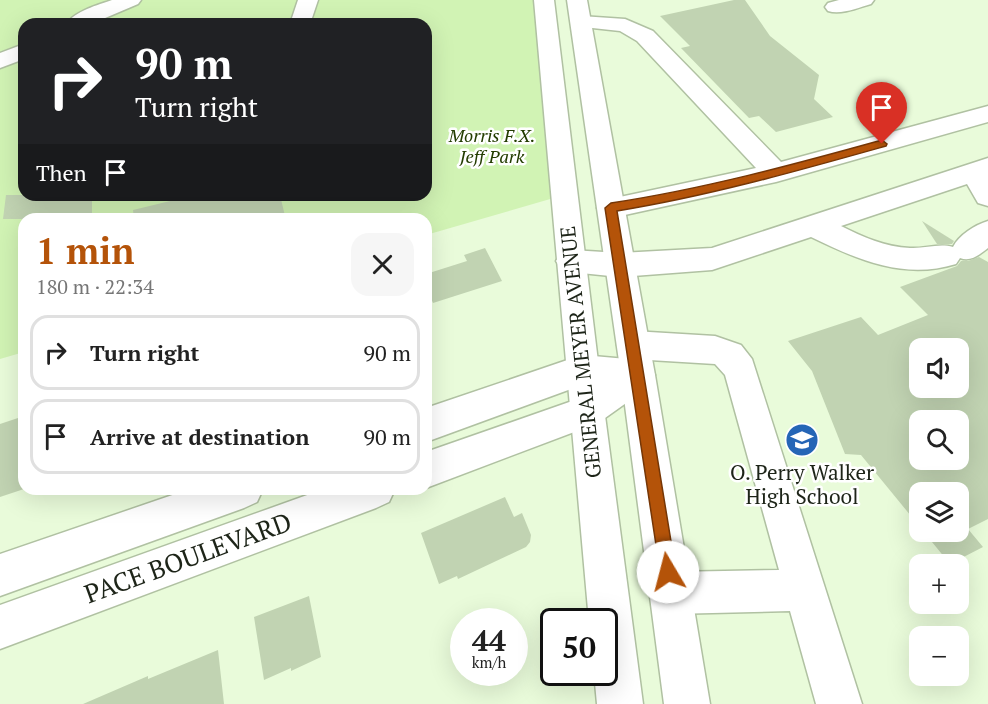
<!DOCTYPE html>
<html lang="en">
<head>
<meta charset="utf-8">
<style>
  :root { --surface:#fff; --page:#f6f6f6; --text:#222; --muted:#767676; --line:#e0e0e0; --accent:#b45309 }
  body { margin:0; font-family:"PT Serif",serif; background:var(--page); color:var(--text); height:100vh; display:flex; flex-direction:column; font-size:22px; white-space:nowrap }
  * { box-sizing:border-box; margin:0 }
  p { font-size:20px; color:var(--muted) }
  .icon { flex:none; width:33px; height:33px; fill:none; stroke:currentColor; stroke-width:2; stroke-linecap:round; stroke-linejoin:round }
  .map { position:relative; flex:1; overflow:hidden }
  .drawer { position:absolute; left:18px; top:213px; width:414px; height:282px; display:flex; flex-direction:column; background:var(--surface); border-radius:18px; box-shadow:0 6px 24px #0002 }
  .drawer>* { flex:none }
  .hud { position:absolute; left:18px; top:18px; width:414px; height:183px; border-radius:18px; box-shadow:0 6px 24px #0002; background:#202124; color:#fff; overflow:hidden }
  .buttons { position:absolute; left:909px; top:338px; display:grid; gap:12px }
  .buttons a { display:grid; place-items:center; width:60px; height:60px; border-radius:12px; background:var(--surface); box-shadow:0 6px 24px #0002; font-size:30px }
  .speed { position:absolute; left:450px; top:608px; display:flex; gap:12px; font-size:30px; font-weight:700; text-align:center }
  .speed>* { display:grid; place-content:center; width:78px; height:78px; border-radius:50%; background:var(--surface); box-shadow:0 6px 24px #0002; line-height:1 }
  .speed small { font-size:15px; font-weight:400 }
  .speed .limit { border:3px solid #111; border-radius:9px; background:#fff; color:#111 }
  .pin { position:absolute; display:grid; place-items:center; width:51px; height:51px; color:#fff; margin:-62px -26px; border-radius:50% 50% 50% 0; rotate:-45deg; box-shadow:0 0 6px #0007 }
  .pin .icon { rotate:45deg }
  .me { position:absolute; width:66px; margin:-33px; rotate:352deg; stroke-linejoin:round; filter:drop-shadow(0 0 4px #0008) }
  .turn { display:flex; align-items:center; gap:21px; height:126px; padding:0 18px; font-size:27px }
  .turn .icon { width:78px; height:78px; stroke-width:2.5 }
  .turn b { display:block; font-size:42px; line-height:51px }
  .then { display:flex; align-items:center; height:57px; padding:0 18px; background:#0003; gap:12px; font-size:22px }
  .round { display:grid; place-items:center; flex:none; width:63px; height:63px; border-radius:18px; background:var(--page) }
  .head { display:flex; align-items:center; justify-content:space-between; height:102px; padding:0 18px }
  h1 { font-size:36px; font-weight:800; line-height:45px; color:var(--accent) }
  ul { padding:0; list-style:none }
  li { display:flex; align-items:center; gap:18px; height:75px; margin:0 12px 9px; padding:0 6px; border:3px solid var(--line); border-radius:18px }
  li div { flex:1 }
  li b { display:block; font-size:22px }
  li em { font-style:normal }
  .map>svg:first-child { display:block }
  .green { fill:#d1f3b4; fill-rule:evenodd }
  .building { fill:#c1d3b2; fill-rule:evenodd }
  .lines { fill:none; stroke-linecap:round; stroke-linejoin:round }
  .minor-casing { stroke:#b0c1a2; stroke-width:3 }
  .major-casing { stroke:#b0c1a2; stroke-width:3 }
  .minor { fill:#fff; fill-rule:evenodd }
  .major { fill:#fff; fill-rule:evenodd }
  .route { fill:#b45309; stroke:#753606; stroke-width:1.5 }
  .labels { text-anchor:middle; stroke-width:5; stroke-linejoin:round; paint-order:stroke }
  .far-park-label { font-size:18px; font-style:italic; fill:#233d00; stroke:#fff }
  .street-label { font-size:21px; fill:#1d2418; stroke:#fff }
  .poi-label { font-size:21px; fill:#1d2418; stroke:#fff }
  .near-street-label { font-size:26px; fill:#1d2418; stroke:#fff }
</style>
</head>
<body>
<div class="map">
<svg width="988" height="704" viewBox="0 0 988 704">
  <rect width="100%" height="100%" fill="#e9fbda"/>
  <path class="green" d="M0,0H540L564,195L426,235V219H24V352L0,359ZM24,24H426V195H24Z"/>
  <g class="building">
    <path d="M734,0H745L770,36L819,75L814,99L833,117L776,132L759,116L749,118L681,48L690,46L660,16Z"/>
    <path d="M6,195H92V219H3Z"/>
    <path d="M195,195H280L285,216L272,219H134L133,210Z"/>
    <path d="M922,221L954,241L952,244H937Z"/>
    <path d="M485,248L502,281L433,303L426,288V274L467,261L464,255Z"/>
    <path d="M979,257L988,262V519L968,529L983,547L950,564L923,531H958V492H920V527L861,455L845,454L812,371L788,341L861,317L878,335L928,315L900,287L957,266L961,261H968ZM920,348H958V387H920ZM920,420H958V459H920Z"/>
    <path d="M24,416V489L0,497V424Z"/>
    <path d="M505,497L514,517L522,513L531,535L530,542L526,547L458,579L457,576L439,584L421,533Z"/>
    <path d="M309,596L321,657L291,671V668L264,680L254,617Z"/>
    <path d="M218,650L224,704H83L148,676V679Z"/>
  </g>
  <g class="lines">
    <defs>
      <g id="minor">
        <path d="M112,0H141L138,4L91,24H66C75,11 98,5 112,0Z"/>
        <path d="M298,0H318L310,24H290Z"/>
        <path d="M839,0H874L871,4C858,8 841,15 828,11L825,7L828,3Z"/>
        <path d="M581,16L625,19L653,31L781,162L988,106V122L776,182L611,218L601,215L597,208L601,201L756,168L637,41L620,31L574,26L571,22L574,18Z"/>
        <path d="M24,44V59L0,68V53Z"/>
        <path d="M988,158V206L978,203L967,184L841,226C863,237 885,247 910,248C924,249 939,243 953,247C959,235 975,225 988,221V248C979,255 971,262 960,258L956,264C904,280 858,260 811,237L712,270L620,277L571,272L561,269L556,261L561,253L571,250L620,253L712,248Z"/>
        <path d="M633,331L715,336L741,345L752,359L862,704H816L790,611L671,614L656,608L650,593L656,578L671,572L779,570L725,375L715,364L633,359L621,355L617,345L621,335Z"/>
        <path d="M582,355L638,360L650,364L655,375L650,386L598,423L426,488V452L575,400L595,386L582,385L426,442V408Z"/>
        <path d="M190,489H263L257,502L244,508L0,596V554Z"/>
        <path d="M324,489H395L389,502L376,508L0,649V605Z"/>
      </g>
      <g id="major">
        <path d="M534,0H554L599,370L643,704H597L594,672H604V621H589Z"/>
        <path d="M567,0H587L655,375L710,704H664L621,375Z"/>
      </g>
    </defs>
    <use href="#minor" class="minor-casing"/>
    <use href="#major" class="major-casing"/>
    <use href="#minor" class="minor"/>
    <use href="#major" class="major"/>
  </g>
  <path class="route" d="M882,140L887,144L886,146C797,171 709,196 617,211L676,572L674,578L668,580L661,578L605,208L611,203C703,189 792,165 882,140Z"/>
  <defs>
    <symbol id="school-disc" viewBox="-11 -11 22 22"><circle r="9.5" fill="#2565b6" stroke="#fff"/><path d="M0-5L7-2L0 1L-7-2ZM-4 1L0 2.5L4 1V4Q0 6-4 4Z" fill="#fff"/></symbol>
  </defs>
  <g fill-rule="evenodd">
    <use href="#school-disc" x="783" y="421" width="38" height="38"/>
  </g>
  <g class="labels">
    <g class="far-park-label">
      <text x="492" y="142">Morris F.X.<tspan x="492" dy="21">Jeff Park</tspan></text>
    </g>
    <g class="street-label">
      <text transform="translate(581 352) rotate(-96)" y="7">GENERAL MEYER AVENUE</text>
    </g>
    <g class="poi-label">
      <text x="802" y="480">O. Perry Walker<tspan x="802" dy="24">High School</tspan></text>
    </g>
    <g class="near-street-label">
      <text transform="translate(188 558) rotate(-20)" y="9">PACE BOULEVARD</text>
    </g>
  </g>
</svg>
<div class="buttons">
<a><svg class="icon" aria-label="sound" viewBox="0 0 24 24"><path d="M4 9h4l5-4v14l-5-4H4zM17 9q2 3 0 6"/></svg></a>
<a><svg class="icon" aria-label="search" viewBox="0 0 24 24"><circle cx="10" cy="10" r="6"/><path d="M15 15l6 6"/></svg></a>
<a><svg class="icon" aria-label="layers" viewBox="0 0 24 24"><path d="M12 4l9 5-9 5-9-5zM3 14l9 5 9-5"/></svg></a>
<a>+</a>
<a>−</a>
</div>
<div class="speed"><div>44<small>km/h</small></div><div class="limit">50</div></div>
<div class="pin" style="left:882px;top:144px;background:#d93025"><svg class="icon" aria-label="arrive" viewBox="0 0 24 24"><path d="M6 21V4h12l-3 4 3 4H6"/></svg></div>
<svg class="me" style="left:668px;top:572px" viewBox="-20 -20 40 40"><circle r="19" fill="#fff"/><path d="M0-13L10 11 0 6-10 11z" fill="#b45309"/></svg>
<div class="hud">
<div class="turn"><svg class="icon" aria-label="right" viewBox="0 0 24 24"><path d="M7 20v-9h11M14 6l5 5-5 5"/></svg><div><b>90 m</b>Turn right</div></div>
<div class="then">Then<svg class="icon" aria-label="arrive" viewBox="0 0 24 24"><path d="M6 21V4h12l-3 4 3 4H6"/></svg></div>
</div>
<section class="drawer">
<div class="head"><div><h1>1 min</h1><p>180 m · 22:34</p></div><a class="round"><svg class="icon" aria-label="close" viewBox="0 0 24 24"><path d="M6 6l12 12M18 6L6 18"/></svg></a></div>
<ul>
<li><svg class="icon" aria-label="right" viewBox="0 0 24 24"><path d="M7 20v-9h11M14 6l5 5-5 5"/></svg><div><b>Turn right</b></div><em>90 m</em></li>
<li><svg class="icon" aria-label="arrive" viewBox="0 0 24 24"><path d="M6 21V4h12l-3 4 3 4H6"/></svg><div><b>Arrive at destination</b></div><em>90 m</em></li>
</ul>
</section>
</div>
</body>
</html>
